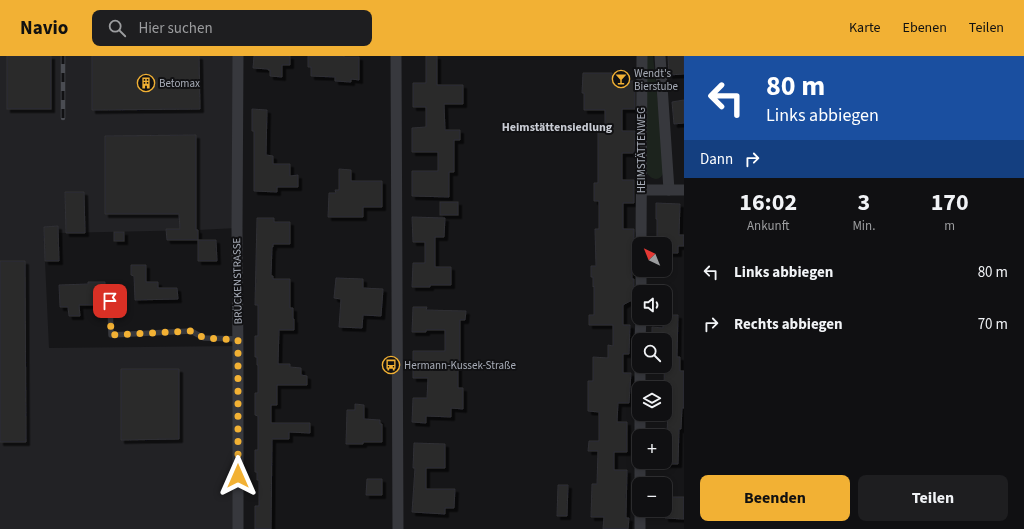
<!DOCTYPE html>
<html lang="de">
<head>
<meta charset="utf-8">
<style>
  :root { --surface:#101012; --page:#1e1e20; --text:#f1f3f6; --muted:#9c9d9f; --line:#303032; --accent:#f2b134 }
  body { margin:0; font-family:"Source Sans 3",sans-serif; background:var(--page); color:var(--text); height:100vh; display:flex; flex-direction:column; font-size:15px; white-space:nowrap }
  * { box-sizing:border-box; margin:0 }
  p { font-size:13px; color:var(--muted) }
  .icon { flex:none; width:22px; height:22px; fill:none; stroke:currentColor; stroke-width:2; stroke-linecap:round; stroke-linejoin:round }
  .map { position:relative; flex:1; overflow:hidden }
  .sheet { display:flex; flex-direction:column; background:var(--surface); width:340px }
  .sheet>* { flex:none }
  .top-card { background:#1a4fa0; color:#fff; overflow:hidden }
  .needle { width:26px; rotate:317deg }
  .buttons { position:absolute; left:632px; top:181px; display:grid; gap:8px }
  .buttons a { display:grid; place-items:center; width:40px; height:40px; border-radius:8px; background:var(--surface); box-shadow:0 2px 6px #0003,0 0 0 1px var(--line); font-size:20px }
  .pin { position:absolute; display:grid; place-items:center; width:34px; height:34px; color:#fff; margin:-17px; border-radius:8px; box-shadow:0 2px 6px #0006 }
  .me { position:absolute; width:44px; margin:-22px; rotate:0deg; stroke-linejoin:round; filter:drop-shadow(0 0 3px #0008) }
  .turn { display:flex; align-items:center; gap:14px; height:84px; padding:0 16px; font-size:18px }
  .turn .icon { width:52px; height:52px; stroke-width:2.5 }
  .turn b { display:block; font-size:28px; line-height:34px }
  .then { display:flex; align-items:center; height:38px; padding:0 16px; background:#0003; gap:8px; font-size:15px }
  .eta { display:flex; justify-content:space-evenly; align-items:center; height:68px; text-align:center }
  .eta b { font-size:24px; font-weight:700; line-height:28px }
  .cta { display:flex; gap:8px; margin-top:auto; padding:8px 16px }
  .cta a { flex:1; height:46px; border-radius:8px; background:var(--accent); color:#111; font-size:16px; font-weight:700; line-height:46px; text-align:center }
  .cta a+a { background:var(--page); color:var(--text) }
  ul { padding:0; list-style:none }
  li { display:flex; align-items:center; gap:12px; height:52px; padding:0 16px }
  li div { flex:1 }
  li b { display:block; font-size:15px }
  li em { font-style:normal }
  header { display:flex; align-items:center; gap:24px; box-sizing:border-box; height:56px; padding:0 20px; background:var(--accent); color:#111 }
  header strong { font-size:19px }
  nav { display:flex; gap:22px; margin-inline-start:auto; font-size:14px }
  .search { width:280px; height:36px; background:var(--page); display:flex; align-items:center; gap:10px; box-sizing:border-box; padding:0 14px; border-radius:8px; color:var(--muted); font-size:15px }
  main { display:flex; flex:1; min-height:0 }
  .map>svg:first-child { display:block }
  .built { fill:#222225 }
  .green { fill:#1c231d }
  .building { fill:#29292c; stroke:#303034; filter:url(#shadow) }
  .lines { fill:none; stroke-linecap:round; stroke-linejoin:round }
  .service { stroke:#37383d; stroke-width:5.5 }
  .minor { stroke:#37383d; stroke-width:11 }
  .rail-casing { stroke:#4a4c52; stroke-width:4.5 }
  .rail { stroke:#111113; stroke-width:3; stroke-dasharray:9; stroke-linecap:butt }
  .route { stroke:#f2b134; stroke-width:7; stroke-dasharray:0 12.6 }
  .labels { text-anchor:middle; stroke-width:4; stroke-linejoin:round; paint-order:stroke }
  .poi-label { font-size:11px; fill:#a8adb8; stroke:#111113; text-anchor:start }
  .street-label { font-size:11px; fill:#a8adb8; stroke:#111113 }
  .neighbourhood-label { font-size:12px; font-weight:bold; fill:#c9ccd4; stroke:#111113 }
</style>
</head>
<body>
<header>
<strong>Navio</strong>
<div class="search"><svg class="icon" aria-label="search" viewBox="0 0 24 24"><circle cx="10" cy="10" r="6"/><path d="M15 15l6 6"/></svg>Hier suchen</div>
<nav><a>Karte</a><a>Ebenen</a><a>Teilen</a></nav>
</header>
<main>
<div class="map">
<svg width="684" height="473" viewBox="0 0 684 473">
  <defs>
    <filter id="shadow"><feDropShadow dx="3.5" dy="3.5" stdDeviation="0" flood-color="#0009"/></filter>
  </defs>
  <rect width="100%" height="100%" fill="#161618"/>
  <path class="built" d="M0,0H238L237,172L198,174L59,177V205H45L49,292L238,290V473H0Z"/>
  <path class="green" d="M645,0H653L664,107C664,110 664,114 663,117C660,127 649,123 646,115Z"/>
  <g class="building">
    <rect x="7" y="0" width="44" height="53"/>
    <path d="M92,0H199L200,53L92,54Z"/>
    <path d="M254,0H290V9H282V21L270,20V14H268V13L253,12Z"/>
    <path d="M308,0H344V1H359V24L351,23V26L335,25V21L311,20V11H308Z"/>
    <path d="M426,0H437V29H463V48H444L445,74H460V84H454V116H449V141L412,140V115H438V96H412V72L426,71V51H413V27H426Z"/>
    <path d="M668,0H684V18L669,19Z"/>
    <path d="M583,17H612V25H635V53H622V75H635L634,97H622V124H634V147H623V173H634V188L636,192V197H632V223H634V236L635,240V245H630L623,249V269H630L629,298H623V317H631L629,347H618L617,366H627V396H614V414H627L626,462H629L628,473H603L604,461H591L592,428H597L598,395H588L589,385H599V356L588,355V325H593V301L608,302V289L613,290V269H589V259H594V230L593,231V221H591V210H596L595,173H599V145H594V127H598V76H605V54H584V37H582Z"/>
    <path d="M684,44V67L674,68L672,46Z"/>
    <path d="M252,53L267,54L266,99L273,100V108H290V120L298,119V131H277V136L254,135V75H252Z"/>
    <path d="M196,79V174H198V184H167L166,173H180L179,158H105V80Z"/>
    <path d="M339,113L351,114V125H382V151H363V161H328L329,137H336L335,134H339Z"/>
    <path d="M65,136H84L85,177H66Z"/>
    <rect x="440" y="146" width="18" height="13"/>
    <path d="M656,147L680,148L679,179H684V190H678V197H665V188H657V163H656Z"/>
    <path d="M412,161L445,162L444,181H435V211H451V229H430V231H412L413,207H425V186H413Z"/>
    <path d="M257,162H274V166H290V188H273V191H272L271,220H273V223H290V252H293V263H294V274H279L278,308H290V311L301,312V319L307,320V329H277V349H271V367H310V377L289,376V383H272L271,473H255V450H259V424H257V416H255V394H258V360L255,359V337H258V309H257V301H255V280H258V249H255Z"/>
    <path d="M58,170L59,205H45L44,171Z"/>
    <rect x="114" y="176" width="10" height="9"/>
    <path d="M198,184H216L217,205H198Z"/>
    <path d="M0,205H25L26,386H0Z"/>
    <path d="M131,209H146V226H158V232H177L178,243L135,244L134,220L131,219Z"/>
    <path d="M336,222L363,223V232L383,233L381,260L363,259L362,272L339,271L341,243L334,242Z"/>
    <path d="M88,226H105V244H102L101,249H79L80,260H69L68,251H60L59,229L88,228Z"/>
    <path d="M413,251H427L426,254L466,255L465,264H460V309H458V332H463V353L451,352V361L426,360V367L412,366L413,342H427L428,322H413V295H445V274H426V276H412Z"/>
    <path d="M665,259H678L677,301H680V315H684V352H682L681,373H679L678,408H665V378H667L668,355L665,354V332H664L665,284H652V271L663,272V262H665Z"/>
    <path d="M121,313H179V383L121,384Z"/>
    <path d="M355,348L364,349V363L380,364V368H382V386H363V388H346L347,354H355Z"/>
    <path d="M414,387L445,388V412H426V433H455L454,452H445V458L412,456L415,412H413Z"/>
    <path d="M367,423H382V439H366Z"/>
    <path d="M558,429H568L567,460H557Z"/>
    <path d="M665,441H684V463L665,462Z"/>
  </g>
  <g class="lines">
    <path class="service" d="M110,245L111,279L191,275L204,282L238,283"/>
    <g class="minor">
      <path d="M238,0L237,172L238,303V473"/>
      <path d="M396,0L398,473"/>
      <path d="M660,0L669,134"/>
      <path d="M641,134H684"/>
      <path d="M641,188L642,0"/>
      <path d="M641,236V214"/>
      <path d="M640,284L641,262"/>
      <path d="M640,332V310"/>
      <path d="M640,380V358"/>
      <path d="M640,428V406"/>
      <path d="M640,454V473"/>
    </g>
    <defs>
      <path id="rail" d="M63,62V0"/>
    </defs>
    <use href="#rail" class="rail-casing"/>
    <use href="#rail" class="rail"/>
  </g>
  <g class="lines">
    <path class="route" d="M110,245L111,279L192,275L204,282L238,284V420"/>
  </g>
  <defs>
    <symbol id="bar-ring" viewBox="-11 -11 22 22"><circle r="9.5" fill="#111113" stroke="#f2b134" stroke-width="1.5"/><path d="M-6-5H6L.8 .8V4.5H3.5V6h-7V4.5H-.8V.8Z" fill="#f2b134"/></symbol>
    <symbol id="building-ring" viewBox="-11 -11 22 22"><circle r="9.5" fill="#111113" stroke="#f2b134" stroke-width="1.5"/><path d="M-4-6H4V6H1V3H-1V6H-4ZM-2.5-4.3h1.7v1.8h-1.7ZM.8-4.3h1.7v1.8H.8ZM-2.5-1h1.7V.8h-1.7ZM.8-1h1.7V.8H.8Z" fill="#f2b134"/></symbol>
    <symbol id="bus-ring" viewBox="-11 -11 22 22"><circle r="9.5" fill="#111113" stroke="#f2b134" stroke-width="1.5"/><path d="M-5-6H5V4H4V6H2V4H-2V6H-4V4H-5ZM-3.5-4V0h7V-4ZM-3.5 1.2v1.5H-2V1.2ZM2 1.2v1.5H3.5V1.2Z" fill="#f2b134"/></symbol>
  </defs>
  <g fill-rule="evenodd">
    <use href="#bar-ring" x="611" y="13" width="20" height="20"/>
    <use href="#building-ring" x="136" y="17" width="20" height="20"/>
    <use href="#bus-ring" x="381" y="299" width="20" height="20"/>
  </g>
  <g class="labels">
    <g class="poi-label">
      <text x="634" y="21">Wendt's<tspan x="634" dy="13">Bierstube</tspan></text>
      <text x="159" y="31">Betomax</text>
      <text x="404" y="313">Hermann-Kussek-Straße</text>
    </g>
    <g class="street-label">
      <text transform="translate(641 94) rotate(-90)" y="4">HEIMSTÄTTENWEG</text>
      <text transform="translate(237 225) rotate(-91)" y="4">BRÜCKENSTRASSE</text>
    </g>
    <g class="neighbourhood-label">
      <text x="557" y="75">Heimstättensiedlung</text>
    </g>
  </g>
</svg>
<div class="buttons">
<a><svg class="needle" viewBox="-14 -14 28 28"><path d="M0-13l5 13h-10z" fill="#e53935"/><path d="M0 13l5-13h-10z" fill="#9c9d9f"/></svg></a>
<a><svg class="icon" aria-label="sound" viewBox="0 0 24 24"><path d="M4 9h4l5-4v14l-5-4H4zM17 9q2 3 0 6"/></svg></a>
<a><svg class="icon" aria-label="search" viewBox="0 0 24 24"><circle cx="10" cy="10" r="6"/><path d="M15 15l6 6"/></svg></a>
<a><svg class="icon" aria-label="layers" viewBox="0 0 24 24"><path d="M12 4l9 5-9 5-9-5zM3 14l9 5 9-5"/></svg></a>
<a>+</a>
<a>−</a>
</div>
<div class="pin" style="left:110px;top:245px;background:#d93025"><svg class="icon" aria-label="arrive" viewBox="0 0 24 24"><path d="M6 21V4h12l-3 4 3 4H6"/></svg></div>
<svg class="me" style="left:238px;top:420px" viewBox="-20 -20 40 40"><path d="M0-17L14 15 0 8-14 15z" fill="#f2b134" stroke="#fff" stroke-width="4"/></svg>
</div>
<section class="sheet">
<div class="top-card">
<div class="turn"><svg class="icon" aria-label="left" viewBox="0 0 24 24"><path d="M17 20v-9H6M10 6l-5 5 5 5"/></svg><div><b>80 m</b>Links abbiegen</div></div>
<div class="then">Dann<svg class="icon" aria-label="right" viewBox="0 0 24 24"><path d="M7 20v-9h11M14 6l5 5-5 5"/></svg></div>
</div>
<div class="eta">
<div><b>16:02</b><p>Ankunft</p></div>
<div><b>3</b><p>Min.</p></div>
<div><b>170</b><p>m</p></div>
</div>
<ul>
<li><svg class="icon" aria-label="left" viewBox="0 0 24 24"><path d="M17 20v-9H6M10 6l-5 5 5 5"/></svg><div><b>Links abbiegen</b></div><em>80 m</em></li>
<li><svg class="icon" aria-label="right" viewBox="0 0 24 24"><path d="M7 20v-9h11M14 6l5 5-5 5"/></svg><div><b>Rechts abbiegen</b></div><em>70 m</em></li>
</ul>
<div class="cta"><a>Beenden</a><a>Teilen</a></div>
</section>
</main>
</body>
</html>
